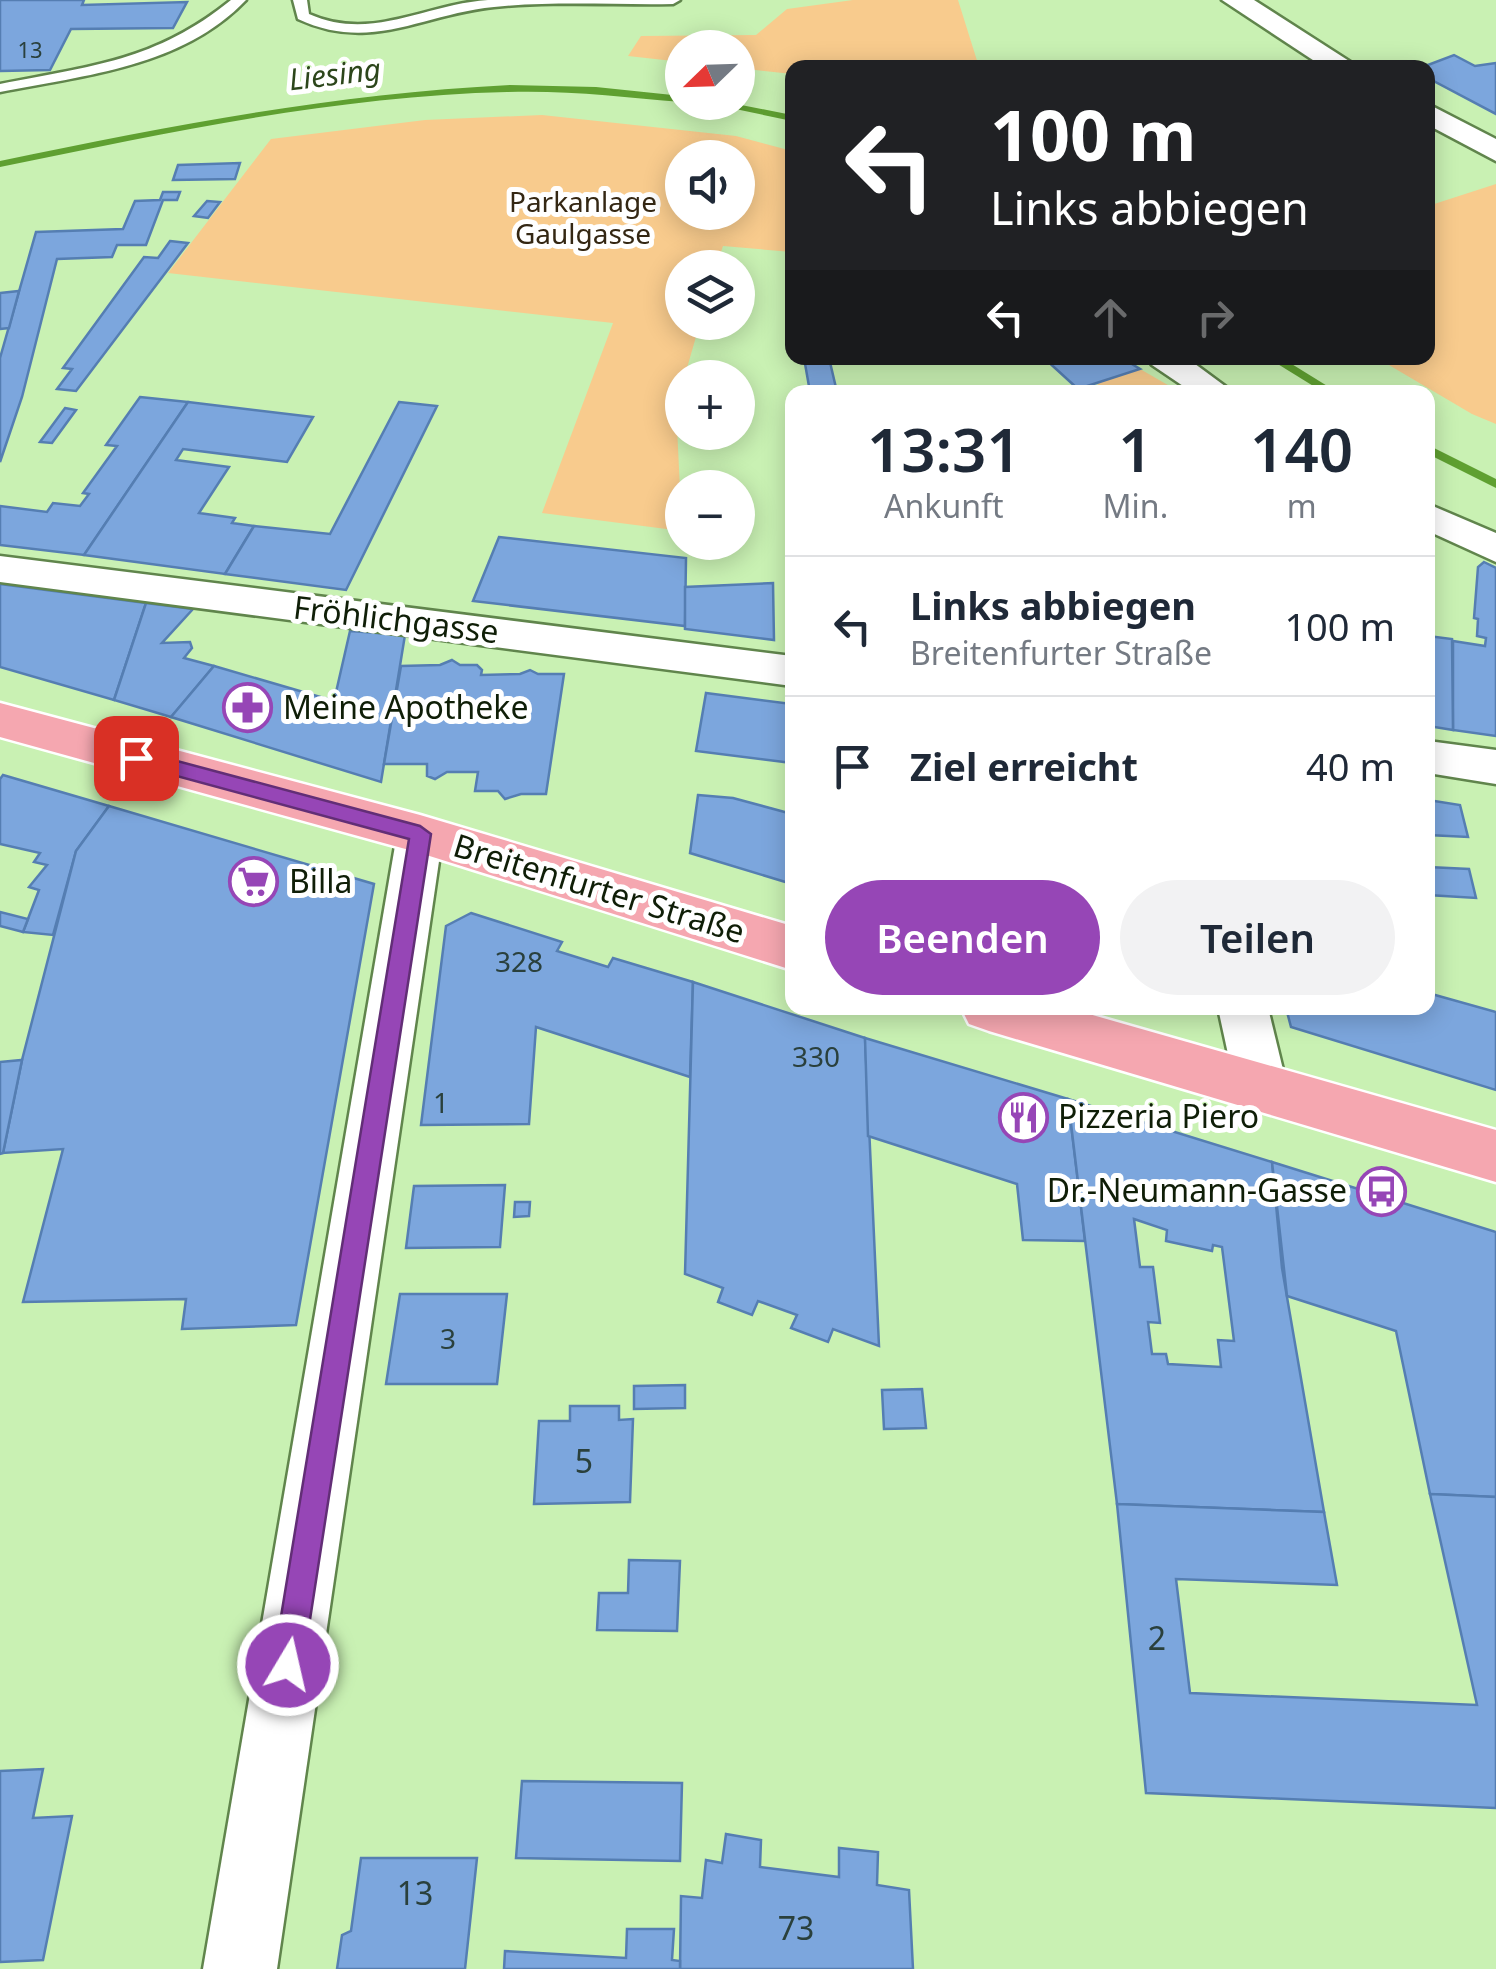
<!DOCTYPE html>
<html lang="de">
<head>
<meta charset="utf-8">
<style>
  :root { --surface:#fff; --page:#f2f2f3; --text:#1f2937; --muted:#747a83; --line:#e0e1e3; --accent:#9646b6 }
  body { margin:0; font-family:"Noto Sans",sans-serif; background:var(--page); color:var(--text); height:100vh; display:flex; flex-direction:column; font-size:38px; white-space:nowrap }
  * { box-sizing:border-box; margin:0 }
  p { font-size:32px; color:var(--muted) }
  .icon { flex:none; width:55px; height:55px; fill:none; stroke:currentColor; stroke-width:2; stroke-linecap:round; stroke-linejoin:round }
  .map { position:relative; flex:1; overflow:hidden }
  .drawer { position:absolute; left:785px; top:385px; width:650px; height:630px; display:flex; flex-direction:column; background:var(--surface); border-radius:20px; box-shadow:0 5px 25px #0003 }
  .drawer>* { flex:none }
  .banner { position:absolute; left:785px; top:60px; width:650px; height:305px; border-radius:20px; box-shadow:0 5px 25px #0003; background:#202124; color:#fff; overflow:hidden }
  .needle { width:65px; rotate:247deg }
  .tools { position:absolute; left:665px; top:30px; display:grid; gap:20px }
  .tools a { display:grid; place-items:center; width:90px; height:90px; border-radius:50%; background:var(--surface); box-shadow:0 5px 25px #0003; font-size:50px }
  .pin { position:absolute; display:grid; place-items:center; width:85px; height:85px; color:#fff; margin:-42px; border-radius:20px; box-shadow:0 5px 15px #0006 }
  .me { position:absolute; width:110px; margin:-55px; rotate:9deg; stroke-linejoin:round; filter:drop-shadow(0 0 8px #0008) }
  .turn { display:flex; align-items:center; gap:35px; height:210px; padding:0 40px; font-size:45px }
  .turn .icon { width:130px; height:130px; stroke-width:2.5 }
  .turn b { display:block; font-size:70px; line-height:85px }
  .lanes { display:flex; align-items:center; height:95px; padding:0 40px; background:#0003; justify-content:center; gap:50px; direction:ltr }
  .lanes .off { opacity:.35 }
  .eta { display:flex; justify-content:space-evenly; align-items:center; height:170px; text-align:center }
  .eta b { font-size:60px; font-weight:600; line-height:70px }
  .action { display:flex; gap:20px; margin-top:auto; padding:20px 40px }
  .action a { flex:1; height:115px; border-radius:60px; background:var(--accent); color:#fff; font-size:40px; font-weight:600; line-height:115px; text-align:center }
  .action a+a { background:var(--page); color:var(--text) }
  ul { padding:0; list-style:none }
  li { display:flex; align-items:center; gap:30px; height:140px; padding:0 40px; border-top:2px solid var(--line) }
  li div { flex:1 }
  li b { display:block; font-size:38px }
  li em { font-style:normal }
  .map>svg:first-child { display:block }
  .green { fill:#f8cb8d; fill-rule:evenodd }
  .lines { fill:none; stroke-linecap:round; stroke-linejoin:round }
  .stream { fill:#5fa031; fill-rule:evenodd }
  .building { fill:#7ca6dd; stroke:#557eb2; stroke-width:2.5; fill-rule:evenodd }
  .service-casing { stroke:#60854c; stroke-width:5 }
  .minor-casing { stroke:#60854c; stroke-width:5 }
  .primary-casing { stroke:#fff; stroke-width:5 }
  .service { fill:#fff; fill-rule:evenodd }
  .minor { fill:#fff; fill-rule:evenodd }
  .primary { fill:#f5a7b0; fill-rule:evenodd }
  .route { fill:#9646b6; stroke:#622e76; stroke-width:2.5 }
  .labels { text-anchor:middle; stroke-width:10; stroke-linejoin:round; paint-order:stroke }
  .far-number-label { font-size:22px; fill:#2a403c }
  .far-park-label { font-size:28px; fill:#342713; stroke:#fff }
  .number-label { font-size:28px; fill:#2a403c }
  .far-water-label { font-size:30px; font-style:italic; fill:#2c461b; stroke:#fff }
  .street-label { font-size:32px; fill:#0f1e07; stroke:#fff }
  .poi-label { font-size:32px; fill:#0f1e07; stroke:#fff; text-anchor:start }
  .near-number-label { font-size:32px; fill:#2a403c }
</style>
</head>
<body>
<div class="map">
<svg width="1496" height="1969" viewBox="0 0 1496 1969">
  <rect width="100%" height="100%" fill="#c9f1b3"/>
  <g class="green">
    <path d="M853,0H958L979,67L792,68V74L738,68V48H682V62L628,56L641,36L756,35L787,9Z"/>
    <path d="M542,115L736,136L792,151V252L723,246L716,267L682,268V322L700,323L676,406L682,531L542,513L613,323L168,273L271,139L425,120ZM682,158H738V212H682Z"/>
    <path d="M1496,184V424L1472,414L1377,358H1428V206Z"/>
    <path d="M1140,369L1180,392H1107L1096,383Z"/>
  </g>
  <g class="lines">
    <g class="stream">
      <path d="M510,85L596,87L682,96V102C624,97 566,90 507,92C335,96 167,133 0,167V161C172,125 334,94 510,85Z"/>
      <path d="M702,102H726L792,115V121Z"/>
      <path d="M1268,358H1282L1337,392H1323Z"/>
      <path d="M1428,445L1496,479V488L1428,454Z"/>
    </g>
  </g>
  <g class="building">
    <path d="M0,0H84L82,5L187,2L173,28L71,29L50,70L0,71Z"/>
    <path d="M1454,55L1475,66L1496,63V114L1428,78V68H1420Z"/>
    <path d="M240,163L235,179L173,180L178,165Z"/>
    <path d="M163,192H180L177,200H163L146,245H117L112,257L57,259L22,397L0,462V358L36,232L123,229L135,201L160,200Z"/>
    <path d="M207,201L220,202L208,218L194,216Z"/>
    <path d="M170,241L188,243L76,391L57,389L72,369L63,368L144,257L158,258Z"/>
    <path d="M19,291L9,328L0,329V293Z"/>
    <path d="M804,358H829L837,392H810Z"/>
    <path d="M1044,358H1122L1140,369L1078,389Z"/>
    <path d="M140,397L188,402L84,555L0,545V506L47,512L53,503L80,506L89,494L83,493L117,446L106,445Z"/>
    <path d="M188,402L313,417L287,462L183,449L176,460L229,467L199,513L235,518L232,523L254,526L225,574L84,555Z"/>
    <path d="M399,402L437,406L346,590L225,574L254,526L330,534Z"/>
    <path d="M65,408L76,410L52,443L40,442Z"/>
    <path d="M499,537L686,558L685,626L473,601Z"/>
    <path d="M1484,562L1496,568V736L1453,730V641L1485,646L1486,638L1477,636L1478,619L1474,618L1478,567Z"/>
    <path d="M773,583L774,640L685,629V587Z"/>
    <path d="M0,584L146,603L114,700L0,667Z"/>
    <path d="M146,603L193,609L162,643L190,642L192,648L184,658L214,666L171,717L114,700Z"/>
    <path d="M350,631L405,635L381,782L171,717L214,666L334,701Z"/>
    <path d="M1428,636L1452,639L1453,730L1428,726Z"/>
    <path d="M452,660L460,665H477L482,670L481,675L520,674L530,670L538,674H564L546,794H521L505,799L498,791H475L478,772H447L435,779L427,776V764H384L401,666L440,665Z"/>
    <path d="M706,693L792,704V763L696,751Z"/>
    <path d="M3,775L109,806L76,851L53,935L23,932L39,890L29,887L47,865L34,862L40,853L0,844V779Z"/>
    <path d="M698,795L733,798L792,814V884L690,853Z"/>
    <path d="M1428,800L1460,805L1468,837L1428,835Z"/>
    <path d="M109,806L374,884L296,1325L182,1329L186,1299L23,1302L63,1149L3,1153L22,1060L76,851Z"/>
    <path d="M1428,867L1469,869L1476,898L1428,895Z"/>
    <path d="M0,912L28,919L23,932L0,926Z"/>
    <path d="M471,913L562,942L557,951L608,967L613,958L693,982L690,1077L536,1027L529,1124L421,1125L446,926Z"/>
    <path d="M693,982L865,1038L879,1346L833,1329L828,1342L791,1328L797,1315L758,1301L752,1315L718,1302L723,1288L685,1274Z"/>
    <path d="M1428,993L1496,1012V1090L1291,1027L1286,1008H1428Z"/>
    <path d="M865,1038L1068,1099L1085,1241L1023,1240L1017,1184L868,1136Z"/>
    <path d="M22,1060L3,1153L0,1154V1062Z"/>
    <path d="M1068,1099L1272,1162L1282,1268L1324,1512L1117,1504ZM1134,1219L1167,1230L1166,1241L1212,1251L1213,1245L1222,1247L1234,1341L1218,1340L1221,1367L1168,1364L1166,1354H1152L1148,1322L1160,1323L1153,1267H1140Z"/>
    <path d="M1272,1162L1496,1232V1497L1430,1494L1396,1331L1287,1296Z"/>
    <path d="M505,1185L500,1247L406,1248L414,1186Z"/>
    <path d="M515,1202H530L529,1216L514,1217Z"/>
    <path d="M400,1294H507L497,1384H386Z"/>
    <path d="M685,1385V1408L634,1409V1386Z"/>
    <path d="M922,1389L926,1428L884,1429L882,1390Z"/>
    <path d="M570,1406H619V1420L633,1419L630,1502L534,1504L539,1421H570Z"/>
    <path d="M1430,1494L1496,1497V1808L1146,1793L1117,1504L1324,1512L1337,1585L1176,1579L1190,1693L1477,1705Z"/>
    <path d="M629,1560L680,1561L677,1631L597,1630L599,1593H628Z"/>
    <path d="M43,1769L33,1818L72,1816L43,1960L0,1962V1771Z"/>
    <path d="M522,1781L682,1783L680,1861L516,1858Z"/>
    <path d="M726,1834L761,1840L760,1867L839,1877V1848L878,1852L877,1885L909,1890L913,1969H680L681,1896L702,1898L706,1860L722,1863Z"/>
    <path d="M361,1858H477L465,1969H337L342,1935L351,1931Z"/>
    <path d="M627,1929H674L672,1960L680,1961V1969H504L505,1951L626,1958Z"/>
  </g>
  <g class="lines">
    <defs>
      <g id="service">
        <path d="M231,0H246C182,67 86,75 0,92V84C91,66 156,61 231,0Z"/>
        <path d="M293,0H307L309,14C372,42 425,4 488,0C551,0 616,0 680,0L673,4C614,5 553,1 494,7C422,14 371,53 298,19Z"/>
      </g>
      <g id="minor">
        <path d="M1222,0H1254L1360,68H1325Z"/>
        <path d="M1428,104L1496,139V161L1428,125Z"/>
        <path d="M1147,358H1187L1233,392H1192L1152,365Z"/>
        <path d="M1428,504L1496,533V562L1428,531Z"/>
        <path d="M0,556L792,656V686L0,582Z"/>
        <path d="M1428,741L1496,750V784L1428,773Z"/>
        <path d="M420,816L436,821L443,834L277,1969H203L397,834L404,821Z"/>
        <path d="M1218,1008H1268L1287,1086L1280,1102L1261,1108L1242,1102L1235,1086Z"/>
      </g>
      <g id="primary">
        <path d="M0,703L420,815L792,926V970L420,853L0,737Z"/>
        <path d="M961,1008H1068L1496,1130V1182L989,1031L969,1024Z"/>
      </g>
    </defs>
    <use href="#service" class="service-casing"/>
    <use href="#minor" class="minor-casing"/>
    <use href="#primary" class="primary-casing"/>
    <use href="#service" class="service"/>
    <use href="#minor" class="minor"/>
    <use href="#primary" class="primary"/>
  </g>
  <path class="route" d="M136,750L420,826L431,834L303,1665L299,1675L288,1680L278,1675L273,1665L409,839L129,763V752Z"/>
  <defs>
    <symbol id="pharmacy-ring" viewBox="-11 -11 22 22"><circle r="9.5" fill="#fff" stroke="#9646b6" stroke-width="1.5"/><path d="M-2-6h4v4h4v4h-4v4h-4v-4h-4v-4h4Z" fill="#9646b6"/></symbol>
    <symbol id="supermarket-ring" viewBox="-11 -11 22 22"><circle r="9.5" fill="#fff" stroke="#9646b6" stroke-width="1.5"/><path d="M-6-5.5h2.5l.6 2H6L4.5 2H-2.5L-4.4-4H-6ZM-1.5 3.2a1.3 1.3 0 1 0 .1 0ZM3 3.2a1.3 1.3 0 1 0 .1 0Z" fill="#9646b6"/></symbol>
    <symbol id="restaurant-ring" viewBox="-11 -11 22 22"><circle r="9.5" fill="#fff" stroke="#9646b6" stroke-width="1.5"/><path d="M-5-6h1v4h1v-4h1v4h1v-4h1v5L-1.5 .5V6h-2V.5L-5-1ZM5-6V6H3V1.5H1.5Q1.5-4 5-6Z" fill="#9646b6"/></symbol>
    <symbol id="bus-ring" viewBox="-11 -11 22 22"><circle r="9.5" fill="#fff" stroke="#9646b6" stroke-width="1.5"/><path d="M-5-6H5V4H4V6H2V4H-2V6H-4V4H-5ZM-3.5-4V0h7V-4ZM-3.5 1.2v1.5H-2V1.2ZM2 1.2v1.5H3.5V1.2Z" fill="#9646b6"/></symbol>
  </defs>
  <g fill-rule="evenodd">
    <use href="#pharmacy-ring" x="220" y="680" width="55" height="55"/>
    <use href="#supermarket-ring" x="226" y="854" width="55" height="55"/>
    <use href="#restaurant-ring" x="996" y="1090" width="55" height="55"/>
    <use href="#bus-ring" x="1354" y="1164" width="55" height="55"/>
  </g>
  <g class="labels">
    <g class="far-number-label">
      <text x="30" y="58">13</text>
    </g>
    <g class="far-park-label">
      <text x="583" y="212">Parkanlage<tspan x="583" dy="32">Gaulgasse</tspan></text>
    </g>
    <g class="number-label">
      <text x="519" y="972">328</text>
      <text x="816" y="1067">330</text>
      <text x="441" y="1113">1</text>
      <text x="448" y="1349">3</text>
    </g>
    <g class="far-water-label">
      <text transform="translate(335 75) rotate(-7)" y="10">Liesing</text>
    </g>
    <g class="street-label">
      <text transform="translate(396 620) rotate(7)" y="11">Fröhlichgasse</text>
      <text transform="translate(599 889) rotate(17)" y="11">Breitenfurter Straße</text>
    </g>
    <g class="poi-label">
      <text x="283" y="719">Meine Apotheke</text>
      <text x="289" y="893">Billa</text>
      <text x="1058" y="1128">Pizzeria Piero</text>
      <text x="1347" y="1202" text-anchor="end">Dr.-Neumann-Gasse</text>
    </g>
    <g class="near-number-label">
      <text x="584" y="1473">5</text>
      <text x="1157" y="1650">2</text>
      <text x="415" y="1905">13</text>
      <text x="796" y="1940">73</text>
    </g>
  </g>
</svg>
<div class="tools">
<a><svg class="needle" viewBox="-14 -14 28 28"><path d="M0-13l5 13h-10z" fill="#e53935"/><path d="M0 13l5-13h-10z" fill="#747a83"/></svg></a>
<a><svg class="icon" aria-label="sound" viewBox="0 0 24 24"><path d="M4 9h4l5-4v14l-5-4H4zM17 9q2 3 0 6"/></svg></a>
<a><svg class="icon" aria-label="layers" viewBox="0 0 24 24"><path d="M12 4l9 5-9 5-9-5zM3 14l9 5 9-5"/></svg></a>
<a>+</a>
<a>−</a>
</div>
<div class="pin" style="left:136px;top:758px;background:#d93025"><svg class="icon" aria-label="arrive" viewBox="0 0 24 24"><path d="M6 21V4h12l-3 4 3 4H6"/></svg></div>
<svg class="me" style="left:288px;top:1665px" viewBox="-20 -20 40 40"><circle r="17" fill="#9646b6" stroke="#fff" stroke-width="3"/><path d="M0-11L8 9 0 5-8 9z" fill="#fff"/></svg>
<div class="banner">
<div class="turn"><svg class="icon" aria-label="left" viewBox="0 0 24 24"><path d="M17 20v-9H6M10 6l-5 5 5 5"/></svg><div><b>100 m</b>Links abbiegen</div></div>
<div class="lanes"><svg class="icon" aria-label="left" viewBox="0 0 24 24"><path d="M17 20v-9H6M10 6l-5 5 5 5"/></svg><svg class="icon off" aria-label="ahead" viewBox="0 0 24 24"><path d="M12 20V5M6 11l6-6 6 6"/></svg><svg class="icon off" aria-label="right" viewBox="0 0 24 24"><path d="M7 20v-9h11M14 6l5 5-5 5"/></svg></div>
</div>
<section class="drawer">
<div class="eta">
<div><b>13:31</b><p>Ankunft</p></div>
<div><b>1</b><p>Min.</p></div>
<div><b>140</b><p>m</p></div>
</div>
<ul>
<li><svg class="icon" aria-label="left" viewBox="0 0 24 24"><path d="M17 20v-9H6M10 6l-5 5 5 5"/></svg><div><b>Links abbiegen</b><p>Breitenfurter Straße</p></div><em>100 m</em></li>
<li><svg class="icon" aria-label="arrive" viewBox="0 0 24 24"><path d="M6 21V4h12l-3 4 3 4H6"/></svg><div><b>Ziel erreicht</b></div><em>40 m</em></li>
</ul>
<div class="action"><a>Beenden</a><a>Teilen</a></div>
</section>
</div>
</body>
</html>
